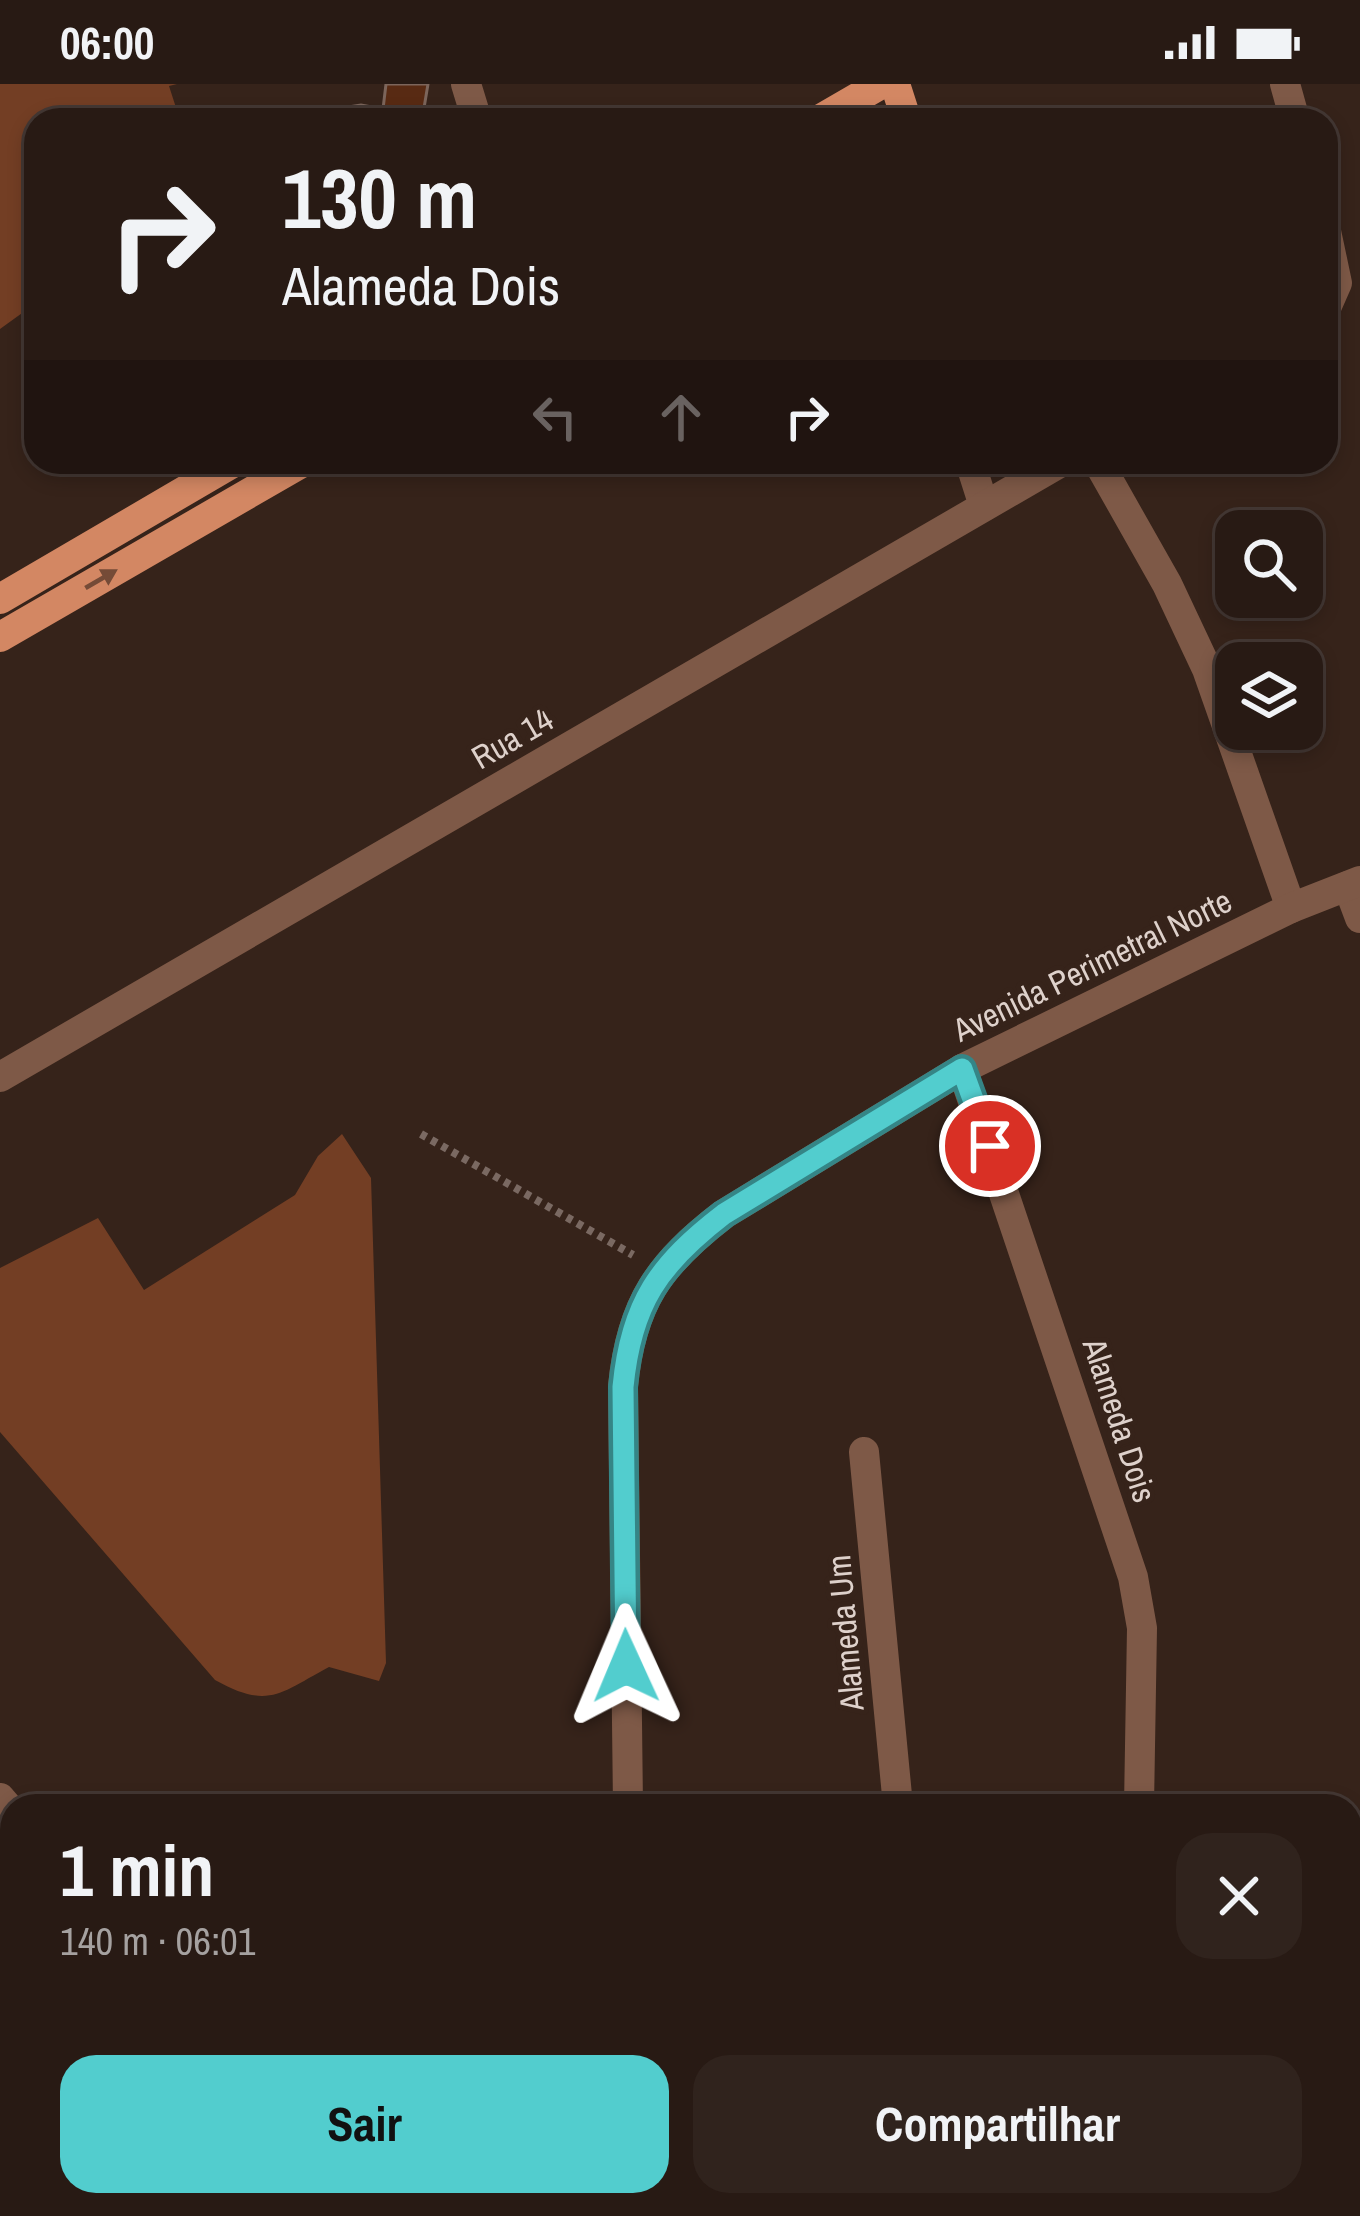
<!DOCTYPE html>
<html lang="pt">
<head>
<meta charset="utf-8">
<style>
  :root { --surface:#281a14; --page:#30231d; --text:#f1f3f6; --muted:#a5a1a0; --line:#443834; --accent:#52cdce }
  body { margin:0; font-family:"Archivo Narrow",sans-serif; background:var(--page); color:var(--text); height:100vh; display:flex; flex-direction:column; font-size:45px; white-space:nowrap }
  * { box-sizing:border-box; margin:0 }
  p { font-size:39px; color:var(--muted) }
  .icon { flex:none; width:66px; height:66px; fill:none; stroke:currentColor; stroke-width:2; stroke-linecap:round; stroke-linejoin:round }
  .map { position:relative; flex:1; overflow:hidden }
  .panel { position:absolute; left:0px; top:1710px; width:1362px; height:423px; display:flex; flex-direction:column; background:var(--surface); border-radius:36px 36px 0 0; box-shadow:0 6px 18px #0003,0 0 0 3px var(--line) }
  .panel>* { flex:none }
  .banner { position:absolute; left:24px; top:24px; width:1314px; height:366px; border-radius:36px; box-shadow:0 6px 18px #0003,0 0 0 3px var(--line); background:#281a14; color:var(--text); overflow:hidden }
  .buttons { position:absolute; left:1215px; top:426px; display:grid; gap:24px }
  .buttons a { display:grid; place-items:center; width:108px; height:108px; border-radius:24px; background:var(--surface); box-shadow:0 6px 18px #0003,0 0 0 3px var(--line); font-size:60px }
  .pin { position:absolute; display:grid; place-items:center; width:102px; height:102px; color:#fff; margin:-51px; border:6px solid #fff; border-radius:50%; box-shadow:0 3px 12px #0007 }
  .me { position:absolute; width:132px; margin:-66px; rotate:359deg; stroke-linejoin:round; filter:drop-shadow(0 0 9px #0008) }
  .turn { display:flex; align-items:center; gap:42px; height:252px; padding:0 60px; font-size:54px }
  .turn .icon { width:156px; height:156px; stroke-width:2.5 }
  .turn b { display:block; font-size:84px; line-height:102px }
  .lanes { display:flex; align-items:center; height:114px; padding:0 60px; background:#0003; justify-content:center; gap:60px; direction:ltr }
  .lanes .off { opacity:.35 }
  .round { display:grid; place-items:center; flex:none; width:126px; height:126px; border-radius:36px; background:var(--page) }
  .head { display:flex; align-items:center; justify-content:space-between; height:204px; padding:0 60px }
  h1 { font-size:72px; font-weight:700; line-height:90px }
  .primary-button { display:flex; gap:24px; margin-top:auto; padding:24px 60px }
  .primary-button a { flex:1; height:138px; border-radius:36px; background:var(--accent); color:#111; font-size:48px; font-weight:700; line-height:138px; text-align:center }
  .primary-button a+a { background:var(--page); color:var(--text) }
  .status { display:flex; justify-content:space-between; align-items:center; height:84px; padding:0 60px; background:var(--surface); direction:ltr }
  .status svg { height:33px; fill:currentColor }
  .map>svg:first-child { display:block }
  .green { fill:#733e24 }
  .building { fill:#582a13; stroke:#7c655b; stroke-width:3 }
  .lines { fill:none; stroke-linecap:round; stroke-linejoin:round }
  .path { stroke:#7a6962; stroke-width:8; stroke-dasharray:6 6; stroke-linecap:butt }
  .minor { stroke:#7e5947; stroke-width:30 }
  .major { stroke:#d38763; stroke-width:30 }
  .oneway { fill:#754b37 }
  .route-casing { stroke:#358586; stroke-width:30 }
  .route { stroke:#52cdce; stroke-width:21 }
  .labels { text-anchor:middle; stroke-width:10; stroke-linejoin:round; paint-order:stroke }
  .street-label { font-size:33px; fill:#ded1cb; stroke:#36231a }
</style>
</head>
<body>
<div class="status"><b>06:00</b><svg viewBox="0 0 49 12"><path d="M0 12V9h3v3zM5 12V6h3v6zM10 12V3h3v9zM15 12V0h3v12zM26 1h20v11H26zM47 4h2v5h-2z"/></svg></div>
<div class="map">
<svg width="1360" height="2132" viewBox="0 0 1360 2132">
  <rect width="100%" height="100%" fill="#36231a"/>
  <g class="green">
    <path d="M0,0H177L169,2L180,36H36V219L0,245Z"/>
    <path d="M342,1050L371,1094L386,1579L379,1597L329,1583C280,1609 269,1626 215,1596L0,1348V1184L98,1134L144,1206L295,1111L318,1072Z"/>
    <path d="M1350,1966L1360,1969V2132H1229L1211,2121H1350Z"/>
  </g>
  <path class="building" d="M386,0H428L422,36H309L329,26L361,21L383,25Z"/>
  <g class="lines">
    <path class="path" d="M421,1050L633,1171"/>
    <g class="minor">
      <path d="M466,0L477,36"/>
      <path d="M1285,0L1295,36"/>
      <path d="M1326,147L1337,199L1326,224"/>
      <path d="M970,378L984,422"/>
      <path d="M1098,378L1167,500L1207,585L1291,824"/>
      <path d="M1348,802L1360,834"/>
      <path d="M962,985L1133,1493L1142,1544L1139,1722"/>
      <path d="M0,993L1061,378"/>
      <path d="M864,1368L898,1722"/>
      <path d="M0,1714L12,1728"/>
      <path d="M628,1722L623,1302C631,1219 659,1180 724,1130L962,985L1291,824L1360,797"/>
      <path d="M0,1833L12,1832"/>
      <path d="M210,2121L211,2132"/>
      <path d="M644,2121V2132"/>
      <path d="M883,2132V2121"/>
      <path d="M1095,2132L1097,2121"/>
    </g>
    <g class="major">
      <path d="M895,0L905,31L896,36"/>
      <path d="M819,36L881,0"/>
      <path d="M0,515L234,378"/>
      <path d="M0,553L303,378"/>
    </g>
  </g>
  <defs><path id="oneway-solid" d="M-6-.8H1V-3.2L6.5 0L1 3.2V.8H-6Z" transform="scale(3)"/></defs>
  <use class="oneway" href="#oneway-solid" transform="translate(101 495) rotate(-30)"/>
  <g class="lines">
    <defs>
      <path id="route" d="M626,1582L623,1303C631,1219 659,1180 724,1130L962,985L990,1062"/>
    </defs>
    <use href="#route" class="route-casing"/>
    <use href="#route" class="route"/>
  </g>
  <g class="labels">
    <g class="street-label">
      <text transform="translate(512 654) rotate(-30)" y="12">Rua 14</text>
      <text transform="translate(1092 881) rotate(-26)" y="12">Avenida Perimetral Norte</text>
      <text transform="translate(1120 1336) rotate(72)" y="12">Alameda Dois</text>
      <text transform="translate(845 1549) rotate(-95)" y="12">Alameda Um</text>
    </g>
  </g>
</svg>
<div class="buttons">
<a><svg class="icon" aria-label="search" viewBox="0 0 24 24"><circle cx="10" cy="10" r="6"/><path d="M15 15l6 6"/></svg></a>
<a><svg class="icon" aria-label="layers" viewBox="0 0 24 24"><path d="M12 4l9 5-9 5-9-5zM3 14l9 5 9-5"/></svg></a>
</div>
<div class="pin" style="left:990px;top:1062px;background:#d93025"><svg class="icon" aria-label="arrive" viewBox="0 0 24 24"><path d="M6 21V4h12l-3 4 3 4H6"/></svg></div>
<svg class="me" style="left:626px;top:1582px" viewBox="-20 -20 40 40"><path d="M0-17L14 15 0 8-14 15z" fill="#52cdce" stroke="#fff" stroke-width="4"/></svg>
<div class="banner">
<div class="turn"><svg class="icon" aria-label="right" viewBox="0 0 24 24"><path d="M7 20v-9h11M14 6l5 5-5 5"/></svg><div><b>130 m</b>Alameda Dois</div></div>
<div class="lanes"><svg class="icon off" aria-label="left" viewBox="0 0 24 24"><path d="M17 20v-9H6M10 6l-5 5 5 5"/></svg><svg class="icon off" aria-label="ahead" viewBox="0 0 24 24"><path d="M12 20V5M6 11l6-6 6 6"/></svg><svg class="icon" aria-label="right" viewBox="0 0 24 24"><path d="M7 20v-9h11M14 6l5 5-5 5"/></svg></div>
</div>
<section class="panel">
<div class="head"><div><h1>1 min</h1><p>140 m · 06:01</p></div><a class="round"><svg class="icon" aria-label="close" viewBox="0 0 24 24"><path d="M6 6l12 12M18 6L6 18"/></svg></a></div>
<div class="primary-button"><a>Sair</a><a>Compartilhar</a></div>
</section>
</div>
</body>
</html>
